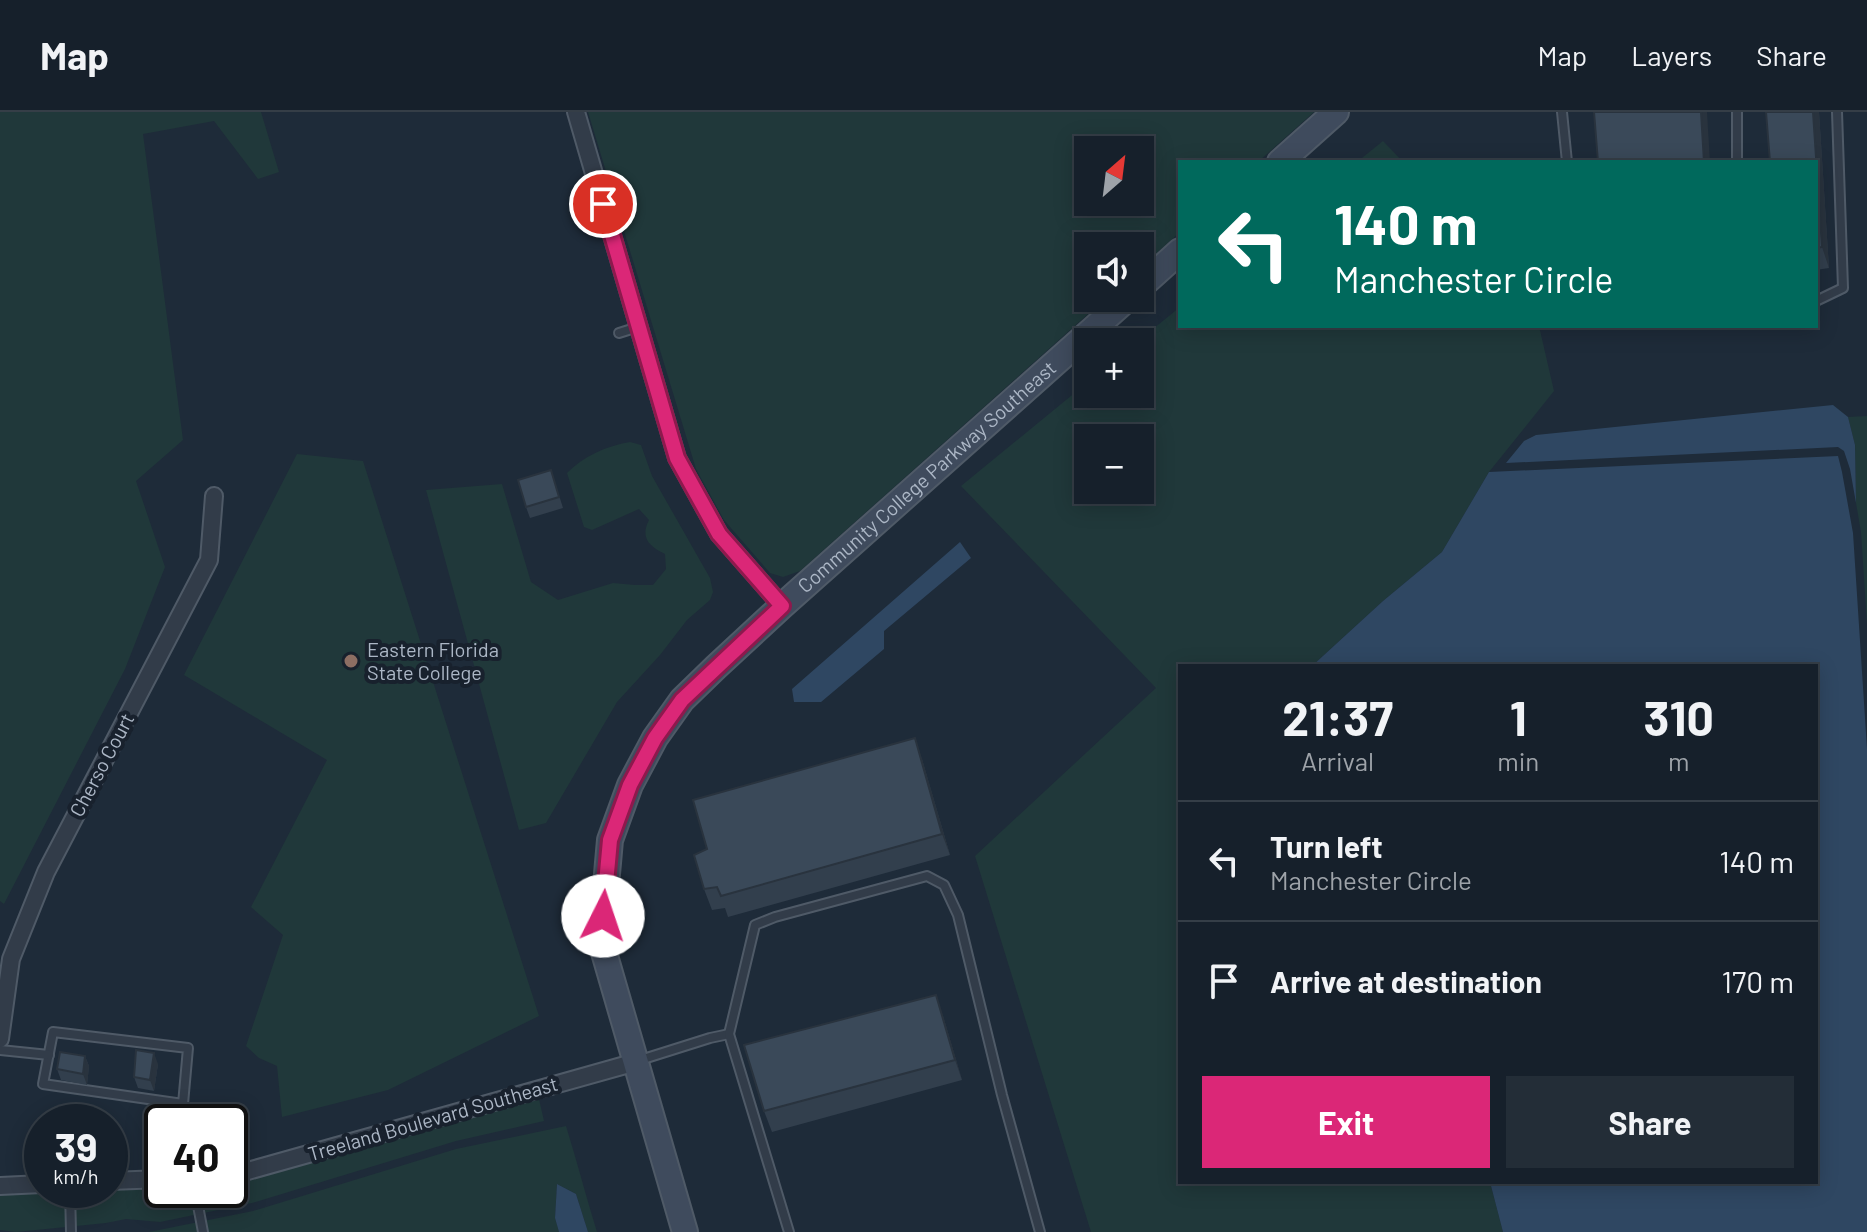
<!DOCTYPE html>
<html lang="en">
<head>
<meta charset="utf-8">
<style>
  :root { --surface:#16202b; --page:#232d37; --text:#f1f3f6; --muted:#9ea3a9; --line:#353e47; --accent:#db2777 }
  body { margin:0; font-family:Barlow,sans-serif; background:var(--page); color:var(--text); height:100vh; display:flex; flex-direction:column; font-size:30px; white-space:nowrap }
  * { box-sizing:border-box; margin:0 }
  p { font-size:26px; color:var(--muted) }
  .icon { flex:none; width:44px; height:44px; fill:none; stroke:currentColor; stroke-width:2; stroke-linecap:round; stroke-linejoin:round }
  .map { position:relative; flex:1; overflow:hidden }
  .sheet { position:absolute; left:1178px; top:552px; width:640px; height:520px; display:flex; flex-direction:column; background:var(--surface); border-radius:0px; box-shadow:0 4px 20px #0003,0 0 0 2px var(--line) }
  .sheet>* { flex:none }
  .banner { position:absolute; left:1178px; top:48px; width:640px; height:168px; border-radius:0px; box-shadow:0 4px 20px #0003,0 0 0 2px var(--line); background:#00695c; color:#fff; overflow:hidden }
  .needle { width:52px; rotate:28deg }
  .controls { position:absolute; left:1074px; top:24px; display:grid; gap:16px }
  .controls a { display:grid; place-items:center; width:80px; height:80px; border-radius:0px; background:var(--surface); box-shadow:0 4px 20px #0003,0 0 0 2px var(--line); font-size:40px }
  .speed { position:absolute; left:24px; top:992px; display:flex; gap:16px; font-size:40px; font-weight:700; text-align:center }
  .speed>* { display:grid; place-content:center; width:104px; height:104px; border-radius:50%; background:var(--surface); box-shadow:0 4px 20px #0003,0 0 0 2px var(--line); line-height:1 }
  .speed small { font-size:20px; font-weight:400 }
  .speed .limit { border:4px solid #111; border-radius:12px; background:#fff; color:#111 }
  .pin { position:absolute; display:grid; place-items:center; width:68px; height:68px; color:#fff; margin:-34px; border:4px solid #fff; border-radius:50%; box-shadow:0 2px 8px #0007 }
  .me { position:absolute; width:88px; margin:-44px; rotate:4deg; stroke-linejoin:round; filter:drop-shadow(0 0 6px #0008) }
  .turn { display:flex; align-items:center; gap:28px; height:168px; padding:0 24px; font-size:36px }
  .turn .icon { width:104px; height:104px; stroke-width:2.5 }
  .turn b { display:block; font-size:56px; line-height:68px }
  .eta { display:flex; justify-content:space-evenly; align-items:center; height:136px; text-align:center }
  .eta b { font-size:48px; font-weight:700; line-height:56px }
  .primary-button { display:flex; gap:16px; margin-top:auto; padding:16px 24px }
  .primary-button a { flex:1; height:92px; border-radius:0px; background:var(--accent); color:#fff; font-size:32px; font-weight:700; line-height:92px; text-align:center }
  .primary-button a+a { background:var(--page); color:var(--text) }
  ul { padding:0; list-style:none }
  li { display:flex; align-items:center; gap:24px; height:120px; padding:0 24px; border-top:2px solid var(--line) }
  li div { flex:1 }
  li b { display:block; font-size:30px }
  li em { font-style:normal }
  header { display:flex; align-items:center; gap:48px; box-sizing:border-box; height:112px; padding:0 40px; background:var(--surface); border-bottom:2px solid var(--line) }
  header strong { font-size:38px }
  nav { display:flex; gap:44px; margin-inline-start:auto; font-size:28px }
  .map>svg:first-child { display:block }
  .green { fill:#20383a; fill-rule:evenodd }
  .water { fill:#2f4762 }
  .lines { fill:none; stroke-linecap:round; stroke-linejoin:round }
  .lane-casing { stroke:#4f5a67; stroke-width:12 }
  .street-casing { stroke:#4f5a67; stroke-width:20 }
  .secondary-casing { stroke:#4f5a67; stroke-width:28 }
  .lane { stroke:#323c49; stroke-width:8 }
  .street { stroke:#323c49; stroke-width:16 }
  .secondary { stroke:#3f4b5d; stroke-width:24 }
  .wall { fill:#323f4d }
  .shaded-wall { fill:#29333e }
  .building { fill:#3a4959; stroke:#29333e; stroke-width:2 }
  .route-casing { stroke:#8e194d; stroke-width:20 }
  .route { stroke:#db2777; stroke-width:14 }
  .education-dot { fill:#8d6e63; stroke:#18212d; stroke-width:3 }
  .labels { text-anchor:middle; stroke-width:8; stroke-linejoin:round; paint-order:stroke }
  .street-label { font-size:20px; fill:#acb7c6; stroke:#18212d }
  .poi-label { font-size:20px; fill:#acb7c6; stroke:#18212d; text-anchor:start }
</style>
</head>
<body>
<header>
<strong>Map</strong>
<nav><a>Map</a><a>Layers</a><a>Share</a></nav>
</header>
<div class="map">
<svg width="1867" height="1120" viewBox="0 0 1867 1120">
  <rect width="100%" height="100%" fill="#1e2b39"/>
  <g class="green">
    <path d="M0,0H261L279,60L258,67L214,9L143,22L183,328L136,369L165,455L125,557L4,792L0,789Z"/>
    <path d="M588,0H1314L1258,50H1180V120L1140,156V134H1088V186H1106L800,459L783,465L770,461L724,408L696,357ZM1140,38V90H1088V38Z"/>
    <path d="M1383,29L1403,50H1357Z"/>
    <path d="M1180,195V214H1539L1554,279L1489,360L1442,440L1383,489L1312,554H1180V1070H1490L1503,1120H1091L975,744L1156,576L961,374L1088,270V282H1140V230H1137ZM1088,326H1140V378H1088Z"/>
    <path d="M1867,304V513L1861,420L1856,391L1855,333L1848,305Z"/>
    <path d="M630,330L641,333L652,364L710,466L713,480L710,488L687,508L660,543L617,590L546,711L519,718L426,378L502,372L531,470L558,488L613,471L635,473H653L666,457L665,442C649,434 640,426 649,408L639,397L592,418L584,415L567,361C584,344 606,334 630,330Z"/>
    <path d="M297,342L363,349L539,904L388,978L282,1005L277,954L259,946L246,934L283,823L251,795L327,648L184,563Z"/>
    <path d="M539,987L544,1009L456,1029L252,1091L160,1110L126,1107L106,1111L16,1120L0,1118V1083L162,1076V1078H230V1073Z"/>
    <path d="M566,1014C577,1049 586,1085 597,1120H588L576,1082L557,1072L555,1106L559,1120H149L253,1099L456,1037Z"/>
  </g>
  <g class="water">
    <path d="M1833,293L1848,305L1855,333L1856,391L1850,357L1844,339L1838,335L1506,351L1524,329L1536,323Z"/>
    <path d="M1838,344L1842,360L1853,421L1867,637V1120H1503L1490,1070H1816V554H1312L1383,489L1442,440L1489,360Z"/>
    <path d="M960,430L971,446L884,519V537L821,590H794L792,577Z"/>
    <path d="M557,1072L576,1082L588,1120H559L555,1106Z"/>
  </g>
  <g class="lines">
    <defs>
      <g id="lane">
        <path d="M1562,0L1567,50"/>
        <path d="M1737,0V50"/>
        <path d="M1816,189L1843,176L1837,0"/>
        <path d="M619,221L638,215"/>
        <path d="M53,920L188,936L183,992L43,972Z"/>
        <path d="M0,938L49,943"/>
        <path d="M637,949L710,926L729,922"/>
        <path d="M70,1078L71,1120"/>
        <path d="M195,1078L203,1120"/>
        <path d="M789,1120L729,922L755,813L775,805L927,764L944,773L958,803L1002,983L1040,1120"/>
      </g>
      <g id="street">
        <path d="M576,0L677,346L719,422L782,494"/>
        <path d="M0,927L11,847L46,760L209,448L214,384"/>
        <path d="M230,1064L636,950"/>
        <path d="M110,1069L162,1067"/>
        <path d="M0,1074L42,1072"/>
      </g>
      <g id="secondary">
        <path d="M1280,50L1336,0"/>
        <path d="M1140,175L1180,139"/>
        <path id="s1" d="M685,1120L601,830L610,728L630,673L655,626L682,588L716,555L782,494L1128,186"/>
      </g>
    </defs>
    <use href="#lane" class="lane-casing"/>
    <use href="#street" class="street-casing"/>
    <use href="#secondary" class="secondary-casing"/>
    <use href="#lane" class="lane"/>
    <use href="#street" class="street"/>
    <use href="#secondary" class="secondary"/>
  </g>
  <g class="wall">
    <path d="M1766,0H1819L1829,156L1816,158V50Z"/>
    <path d="M551,358L563,396L530,406L526,395Z"/>
    <path d="M922,647L950,743L728,805L725,796L712,798L704,777Z"/>
    <path d="M943,904L962,968L772,1020L764,999Z"/>
    <path d="M85,944L89,954L87,973L61,968L57,957Z"/>
    <path d="M158,952L154,979L138,976L134,965Z"/>
  </g>
  <g class="shaded-wall">
    <path d="M1701,0H1707L1710,50H1704Z"/>
    <path d="M1813,0H1819L1829,156L1822,135Z"/>
    <path d="M915,626L922,647L950,743L942,722Z"/>
    <path d="M936,883L943,904L962,968L955,948Z"/>
    <path d="M154,941L158,952L154,979L150,968Z"/>
    <path d="M85,944L89,954L87,973L83,962Z"/>
  </g>
  <g class="building">
    <path d="M1594,0H1701L1704,50H1598Z"/>
    <path d="M1766,0H1813L1822,135L1816,136V50H1770Z"/>
    <path d="M551,358L559,385L526,395L518,368Z"/>
    <path d="M915,626L942,722L721,784L717,775L704,777L694,743L707,737L693,688Z"/>
    <path d="M936,883L955,948L764,999L744,933Z"/>
    <path d="M136,938L154,941L150,968L134,965Z"/>
    <path d="M60,940L85,944L83,962L57,957Z"/>
  </g>
  <g class="lines">
    <defs>
      <path id="route" d="M603,92L677,346L719,422L782,494L682,588L655,626L630,673L610,728L603,804"/>
    </defs>
    <use href="#route" class="route-casing"/>
    <use href="#route" class="route"/>
  </g>
  <circle class="education-dot" cx="351" cy="549" r="8"/>
  <g class="labels">
    <g class="street-label">
      <text dy="7" stroke="none"><textPath href="#s1" startOffset="894">Community College Parkway Southeast</textPath></text>
      <text transform="translate(102 653) rotate(-62)" y="7">Cherso Court</text>
      <text transform="translate(433 1007) rotate(-16)" y="7">Treeland Boulevard Southeast</text>
    </g>
    <g class="poi-label">
      <text x="367" y="545">Eastern Florida<tspan x="367" dy="23">State College</tspan></text>
    </g>
  </g>
</svg>
<div class="controls">
<a><svg class="needle" viewBox="-14 -14 28 28"><path d="M0-13l5 13h-10z" fill="#e53935"/><path d="M0 13l5-13h-10z" fill="#9ea3a9"/></svg></a>
<a><svg class="icon" aria-label="sound" viewBox="0 0 24 24"><path d="M4 9h4l5-4v14l-5-4H4zM17 9q2 3 0 6"/></svg></a>
<a>+</a>
<a>−</a>
</div>
<div class="speed"><div>39<small>km/h</small></div><div class="limit">40</div></div>
<div class="pin" style="left:603px;top:92px;background:#d93025"><svg class="icon" aria-label="arrive" viewBox="0 0 24 24"><path d="M6 21V4h12l-3 4 3 4H6"/></svg></div>
<svg class="me" style="left:603px;top:804px" viewBox="-20 -20 40 40"><circle r="19" fill="#fff"/><path d="M0-13L10 11 0 6-10 11z" fill="#db2777"/></svg>
<div class="banner">
<div class="turn"><svg class="icon" aria-label="left" viewBox="0 0 24 24"><path d="M17 20v-9H6M10 6l-5 5 5 5"/></svg><div><b>140 m</b>Manchester Circle</div></div>
</div>
<section class="sheet">
<div class="eta">
<div><b>21:37</b><p>Arrival</p></div>
<div><b>1</b><p>min</p></div>
<div><b>310</b><p>m</p></div>
</div>
<ul>
<li><svg class="icon" aria-label="left" viewBox="0 0 24 24"><path d="M17 20v-9H6M10 6l-5 5 5 5"/></svg><div><b>Turn left</b><p>Manchester Circle</p></div><em>140 m</em></li>
<li><svg class="icon" aria-label="arrive" viewBox="0 0 24 24"><path d="M6 21V4h12l-3 4 3 4H6"/></svg><div><b>Arrive at destination</b></div><em>170 m</em></li>
</ul>
<div class="primary-button"><a>Exit</a><a>Share</a></div>
</section>
</div>
</body>
</html>
